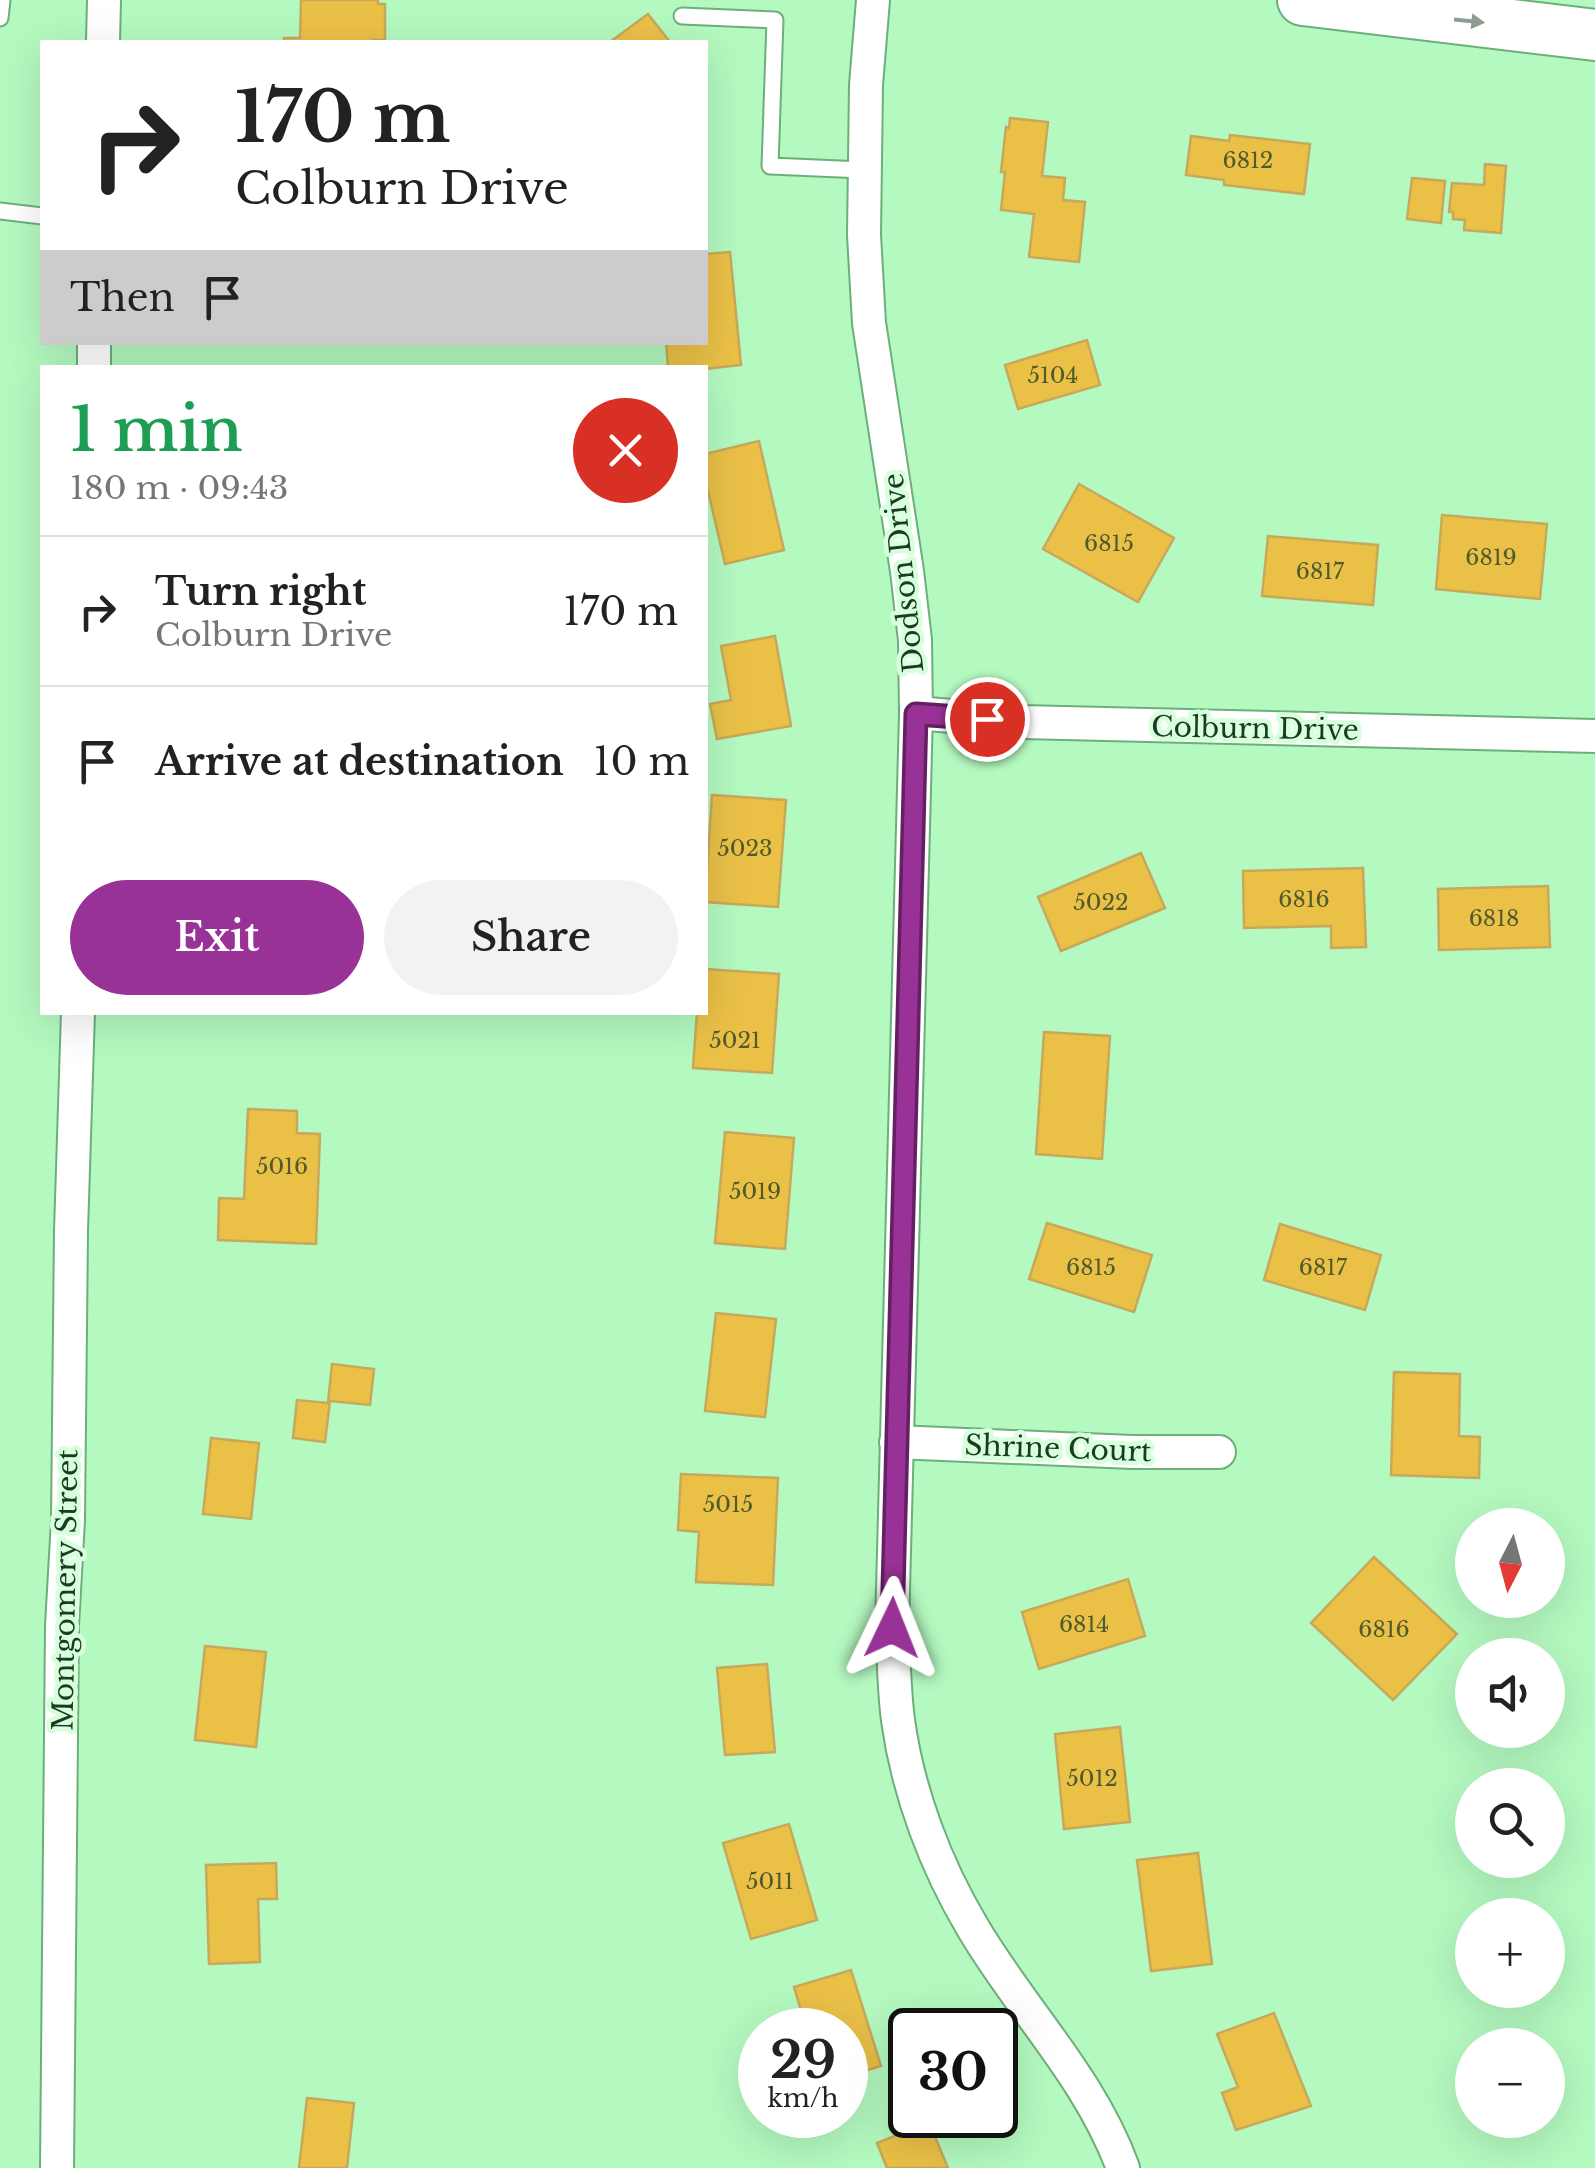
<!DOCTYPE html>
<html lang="en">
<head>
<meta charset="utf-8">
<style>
  :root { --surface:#fff; --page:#f2f2f2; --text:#222; --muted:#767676; --line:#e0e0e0; --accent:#993296 }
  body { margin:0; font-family:"Libre Baskerville",serif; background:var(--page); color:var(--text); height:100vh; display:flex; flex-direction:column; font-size:38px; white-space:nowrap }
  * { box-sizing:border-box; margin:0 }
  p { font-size:32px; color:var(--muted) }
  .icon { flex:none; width:55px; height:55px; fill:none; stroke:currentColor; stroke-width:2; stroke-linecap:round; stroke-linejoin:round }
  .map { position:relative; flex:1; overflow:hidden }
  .details { position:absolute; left:40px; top:365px; width:668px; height:650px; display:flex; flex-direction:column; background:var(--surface); border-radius:0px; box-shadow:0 10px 40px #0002 }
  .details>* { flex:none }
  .banner { position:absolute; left:40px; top:40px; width:668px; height:305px; border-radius:0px; box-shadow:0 10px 40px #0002; background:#fff; color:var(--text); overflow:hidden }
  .needle { width:65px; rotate:186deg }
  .tools { position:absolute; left:1455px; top:1508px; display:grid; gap:20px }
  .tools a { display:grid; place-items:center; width:110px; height:110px; border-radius:50%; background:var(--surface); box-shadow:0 10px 40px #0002; font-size:50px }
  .speed { position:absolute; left:738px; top:2008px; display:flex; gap:20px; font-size:50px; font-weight:700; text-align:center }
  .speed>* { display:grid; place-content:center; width:130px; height:130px; border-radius:50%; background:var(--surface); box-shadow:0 10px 40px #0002; line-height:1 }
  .speed small { font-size:25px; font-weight:400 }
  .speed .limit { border:5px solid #111; border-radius:15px; background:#fff; color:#111 }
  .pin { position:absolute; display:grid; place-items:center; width:85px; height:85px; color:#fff; margin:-42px; border:5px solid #fff; border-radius:50%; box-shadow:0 2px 10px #0007 }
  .me { position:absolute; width:110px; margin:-55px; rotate:2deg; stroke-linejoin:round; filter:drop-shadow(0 0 8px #0008) }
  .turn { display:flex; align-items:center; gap:35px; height:210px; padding:0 30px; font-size:45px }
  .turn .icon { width:130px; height:130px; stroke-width:2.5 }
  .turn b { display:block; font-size:70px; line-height:85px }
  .then { display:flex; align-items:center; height:95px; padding:0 30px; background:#0003; gap:20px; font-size:38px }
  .round { display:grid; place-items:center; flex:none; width:105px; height:105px; border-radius:52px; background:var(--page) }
  .headline { display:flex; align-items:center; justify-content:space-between; height:170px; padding:0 30px }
  h1 { font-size:60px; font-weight:600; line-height:75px; color:#1e9e55 }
  .primary-button { display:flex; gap:20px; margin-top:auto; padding:20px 30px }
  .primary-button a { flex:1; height:115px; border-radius:60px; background:var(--accent); color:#fff; font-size:40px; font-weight:600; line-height:115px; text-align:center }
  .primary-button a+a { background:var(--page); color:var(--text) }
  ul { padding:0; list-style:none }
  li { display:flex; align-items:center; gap:30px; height:150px; padding:0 30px; border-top:2px solid var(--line) }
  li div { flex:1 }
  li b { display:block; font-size:38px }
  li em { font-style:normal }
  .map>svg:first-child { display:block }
  .building { fill:#eac047; stroke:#c6a95b; stroke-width:2.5 }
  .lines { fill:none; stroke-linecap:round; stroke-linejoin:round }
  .service-casing { stroke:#6daf7a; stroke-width:19 }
  .minor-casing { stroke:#6daf7a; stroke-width:36 }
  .primary-casing { stroke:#6daf7a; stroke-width:54 }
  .service { stroke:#fff; stroke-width:15 }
  .minor { stroke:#fff; stroke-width:32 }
  .primary { stroke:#fff; stroke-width:50 }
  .oneway { fill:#8e9c91 }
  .route-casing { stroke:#632062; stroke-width:25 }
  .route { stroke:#993296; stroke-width:18 }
  .labels { text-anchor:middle; stroke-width:9; stroke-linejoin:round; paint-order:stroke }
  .number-label { font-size:22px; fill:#505b2c }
  .street-label { font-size:28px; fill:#1d3923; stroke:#d6ffdc }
</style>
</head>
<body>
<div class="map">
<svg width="1595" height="2168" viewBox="0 0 1595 2168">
  <rect width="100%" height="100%" fill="#b4f9c0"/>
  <g class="building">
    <path d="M301,0H378V4H385V40H372V42H284V38H300Z"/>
    <path d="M648,14L670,42H610Z"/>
    <path d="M1010,118L1048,122L1042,176L1065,178L1063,200L1085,202L1079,262L1029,257L1034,214L1001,210L1005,172H1001L1006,127L1009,128Z"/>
    <path d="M1230,135L1310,144L1304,194L1224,185V180L1186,175L1191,136L1229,141Z"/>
    <path d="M1485,164L1506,166L1501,233L1464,230L1465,220L1453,219V212H1449L1452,183L1484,185Z"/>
    <path d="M1412,178L1445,181L1441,223L1407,219Z"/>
    <path d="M730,252L741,365L705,369L668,368L666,342H705V254Z"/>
    <path d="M1087,340L1100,385L1018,409L1005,365Z"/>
    <path d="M759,441L784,550L725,564L705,478V454Z"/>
    <path d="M1079,484L1174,538L1138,602L1043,549Z"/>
    <path d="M1442,515L1547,524L1540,599L1436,589Z"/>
    <path d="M1268,536L1378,545L1373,605L1262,596Z"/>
    <path d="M775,636L791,726L717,739L710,704L731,700L721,646Z"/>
    <path d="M712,795L786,800L778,907L705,902Z"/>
    <path d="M1141,853L1165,908L1061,951L1038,897Z"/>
    <path d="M1363,868L1366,947L1331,948V926L1244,928L1243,871Z"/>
    <path d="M1548,886L1550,947L1439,950L1438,889Z"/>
    <path d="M705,969L779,974L772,1073L693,1068L697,1012H705Z"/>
    <path d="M1044,1032L1110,1036L1102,1159L1036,1154Z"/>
    <path d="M248,1109L297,1111V1133L320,1134L316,1244L218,1240L219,1198L244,1199Z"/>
    <path d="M725,1132L794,1138L785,1249L715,1243Z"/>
    <path d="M1047,1223L1152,1255L1134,1312L1029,1279Z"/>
    <path d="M1280,1224L1381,1255L1365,1310L1264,1280Z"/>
    <path d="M716,1313L776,1319L765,1417L705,1411Z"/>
    <path d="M332,1364L374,1369L370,1405L330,1401L325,1442L293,1438L297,1400L328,1403Z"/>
    <path d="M1394,1372L1460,1374L1459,1436L1480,1437L1479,1478L1391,1475Z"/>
    <path d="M211,1438L259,1443L251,1519L203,1514Z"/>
    <path d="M681,1474L778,1478L773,1585L696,1582L699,1532L678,1530Z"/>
    <path d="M1374,1557L1457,1634L1393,1700L1311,1623Z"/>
    <path d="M1128,1579L1145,1636L1039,1669L1022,1612Z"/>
    <path d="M205,1646L266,1652L256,1747L195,1740Z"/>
    <path d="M767,1664L775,1752L725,1755L717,1668Z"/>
    <path d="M1120,1727L1130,1822L1064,1829L1055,1734Z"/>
    <path d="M789,1824L817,1920L751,1939L723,1843Z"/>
    <path d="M1198,1853L1212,1964L1151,1971L1137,1860Z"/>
    <path d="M276,1863L277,1899H258L260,1962L209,1964L206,1865Z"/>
    <path d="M851,1970L881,2066L845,2077V2030H807L794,1987Z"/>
    <path d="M1274,2013L1311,2106L1236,2130L1222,2093L1238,2087L1217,2034Z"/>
    <path d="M307,2098L354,2103L347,2168H299Z"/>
    <path d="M929,2122L948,2168H887L877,2143Z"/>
  </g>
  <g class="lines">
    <defs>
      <g id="service">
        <path d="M682,16L775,20L770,166L863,170"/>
        <path d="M0,18L2,0"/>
        <path d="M0,211L42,216"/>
      </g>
      <g id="minor">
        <path d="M873,0L866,85L864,235L869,323L907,571L915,640L916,713L892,1628C894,1659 894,1690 898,1720C908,1793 936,1866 973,1928C1022,2011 1089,2076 1123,2168"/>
        <path d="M103,42L104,0"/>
        <path d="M94,368V342"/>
        <path d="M916,713L1022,722L1595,736"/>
        <path d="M896,1442L1132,1452H1219"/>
        <path d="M57,2168L62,1626L68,1520L71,1231L78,1012"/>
      </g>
      <path id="primary" d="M1303,0L1595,35"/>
    </defs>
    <use href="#service" class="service-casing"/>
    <use href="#minor" class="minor-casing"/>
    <use href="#primary" class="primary-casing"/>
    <use href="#service" class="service"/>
    <use href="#minor" class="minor"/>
    <use href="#primary" class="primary"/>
  </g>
  <defs><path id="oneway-solid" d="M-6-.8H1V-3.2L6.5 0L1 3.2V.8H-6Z" transform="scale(2.5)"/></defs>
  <use class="oneway" href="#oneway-solid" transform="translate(1469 21) rotate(6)"/>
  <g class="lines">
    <defs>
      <path id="route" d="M892,1628L916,714L987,719"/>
    </defs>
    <use href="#route" class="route-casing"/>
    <use href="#route" class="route"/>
  </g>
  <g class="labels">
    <g class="number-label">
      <text x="1248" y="168">6812</text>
      <text x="1053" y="383">5104</text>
      <text x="1109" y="551">6815</text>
      <text x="1491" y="565">6819</text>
      <text x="1320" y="579">6817</text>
      <text x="745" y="856">5023</text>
      <text x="1304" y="907">6816</text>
      <text x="1101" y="910">5022</text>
      <text x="1494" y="926">6818</text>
      <text x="735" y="1048">5021</text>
      <text x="282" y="1174">5016</text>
      <text x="755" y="1199">5019</text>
      <text x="1091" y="1275">6815</text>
      <text x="1323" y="1275">6817</text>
      <text x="728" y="1512">5015</text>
      <text x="1084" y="1632">6814</text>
      <text x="1384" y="1637">6816</text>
      <text x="1092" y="1786">5012</text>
      <text x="770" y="1889">5011</text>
    </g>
    <g class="street-label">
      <text transform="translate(903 573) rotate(-96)" y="10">Dodson Drive</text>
      <text transform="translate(1255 728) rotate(1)" y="10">Colburn Drive</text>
      <text transform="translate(1058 1448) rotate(2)" y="10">Shrine Court</text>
      <text transform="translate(65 1590) rotate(-89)" y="10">Montgomery Street</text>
    </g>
  </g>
</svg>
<div class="tools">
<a><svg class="needle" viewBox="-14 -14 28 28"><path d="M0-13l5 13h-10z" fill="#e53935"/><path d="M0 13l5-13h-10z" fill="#767676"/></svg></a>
<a><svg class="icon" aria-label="sound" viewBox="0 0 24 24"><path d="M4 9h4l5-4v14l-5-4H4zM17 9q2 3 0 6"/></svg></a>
<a><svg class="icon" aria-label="search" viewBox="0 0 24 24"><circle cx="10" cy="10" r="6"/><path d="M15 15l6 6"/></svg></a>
<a>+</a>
<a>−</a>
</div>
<div class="speed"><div>29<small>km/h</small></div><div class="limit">30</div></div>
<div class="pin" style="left:987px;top:719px;background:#d93025"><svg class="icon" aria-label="arrive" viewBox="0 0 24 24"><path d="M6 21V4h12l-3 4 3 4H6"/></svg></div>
<svg class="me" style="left:892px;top:1628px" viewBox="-20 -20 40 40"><path d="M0-17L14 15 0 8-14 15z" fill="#993296" stroke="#fff" stroke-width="4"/></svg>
<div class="banner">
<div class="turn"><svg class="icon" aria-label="right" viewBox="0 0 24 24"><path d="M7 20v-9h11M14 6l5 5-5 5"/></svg><div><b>170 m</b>Colburn Drive</div></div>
<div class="then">Then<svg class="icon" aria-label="arrive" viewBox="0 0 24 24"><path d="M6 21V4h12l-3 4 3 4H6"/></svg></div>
</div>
<section class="details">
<div class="headline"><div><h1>1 min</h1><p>180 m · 09:43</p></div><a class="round" style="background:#d93025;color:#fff"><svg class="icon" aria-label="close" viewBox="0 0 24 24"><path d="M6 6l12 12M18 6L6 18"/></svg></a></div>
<ul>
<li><svg class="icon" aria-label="right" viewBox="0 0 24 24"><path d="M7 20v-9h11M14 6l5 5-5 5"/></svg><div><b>Turn right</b><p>Colburn Drive</p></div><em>170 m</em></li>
<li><svg class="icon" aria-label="arrive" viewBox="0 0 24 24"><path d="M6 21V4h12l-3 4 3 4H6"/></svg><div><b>Arrive at destination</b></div><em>10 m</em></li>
</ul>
<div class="primary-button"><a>Exit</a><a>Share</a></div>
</section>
</div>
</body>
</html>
